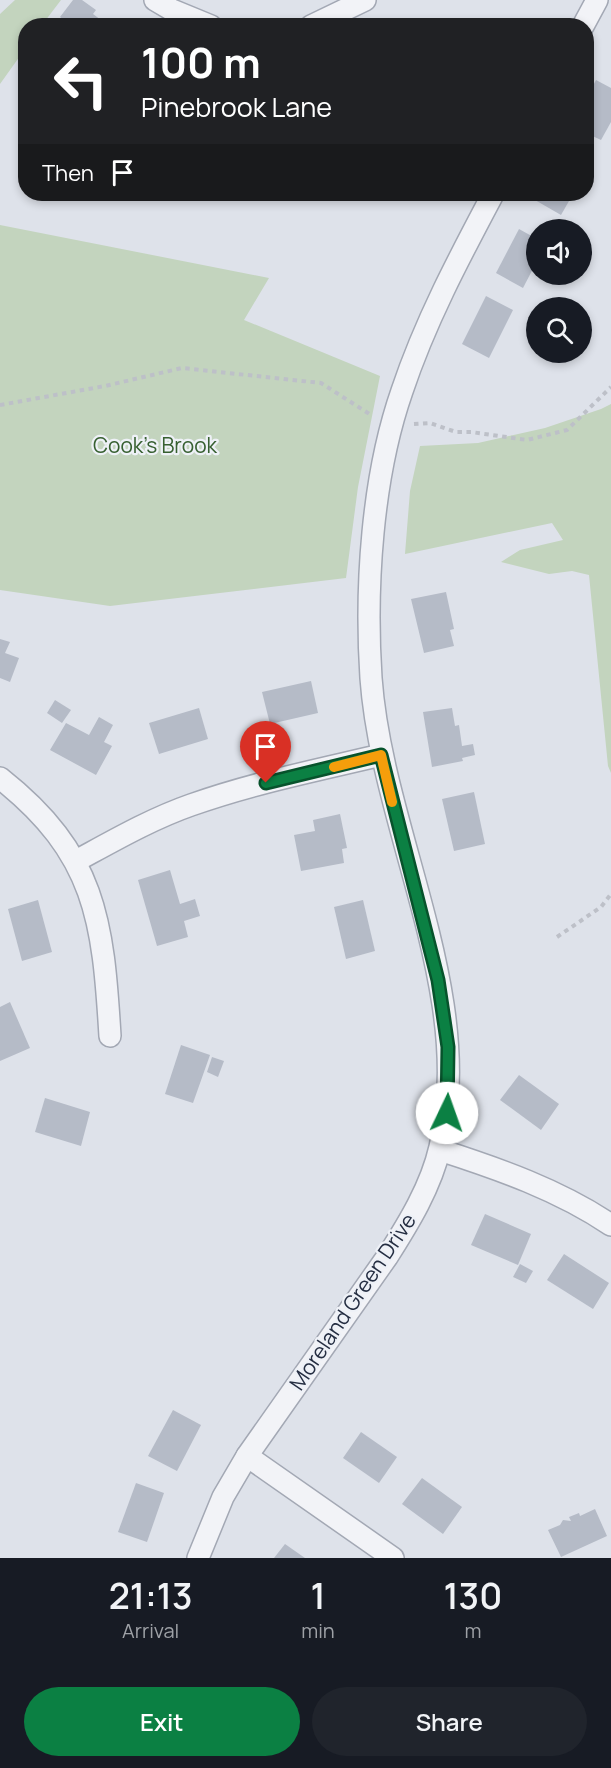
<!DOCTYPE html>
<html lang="en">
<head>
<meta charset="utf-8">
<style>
  :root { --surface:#171b24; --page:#20242c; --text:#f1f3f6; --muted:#9ea1a6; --accent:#0b8043 }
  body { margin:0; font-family:Manrope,sans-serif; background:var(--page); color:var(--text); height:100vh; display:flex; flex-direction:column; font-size:22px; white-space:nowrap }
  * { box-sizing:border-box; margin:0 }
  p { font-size:20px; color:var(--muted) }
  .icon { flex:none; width:33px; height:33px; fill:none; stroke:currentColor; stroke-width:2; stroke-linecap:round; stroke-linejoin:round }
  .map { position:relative; height:1558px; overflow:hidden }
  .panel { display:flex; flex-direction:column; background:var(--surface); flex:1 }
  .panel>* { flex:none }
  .top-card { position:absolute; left:18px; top:18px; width:576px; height:183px; border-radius:24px; box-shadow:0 3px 9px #0003; background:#202124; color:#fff; overflow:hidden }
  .controls { position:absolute; left:526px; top:219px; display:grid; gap:12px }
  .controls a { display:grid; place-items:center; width:66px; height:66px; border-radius:50%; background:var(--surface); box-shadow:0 3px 9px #0003; font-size:30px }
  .pin { position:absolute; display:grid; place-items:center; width:51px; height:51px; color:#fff; margin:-62px -26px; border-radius:50% 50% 50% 0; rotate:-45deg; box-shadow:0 0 6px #0007 }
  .pin .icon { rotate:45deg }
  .me { position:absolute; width:66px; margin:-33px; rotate:3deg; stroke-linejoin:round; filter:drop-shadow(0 0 4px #0008) }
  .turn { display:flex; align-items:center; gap:21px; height:126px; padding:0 24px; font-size:27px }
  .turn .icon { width:78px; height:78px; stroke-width:2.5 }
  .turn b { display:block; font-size:42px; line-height:51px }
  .then { display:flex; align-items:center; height:57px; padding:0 24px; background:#0003; gap:12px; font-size:22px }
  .eta { display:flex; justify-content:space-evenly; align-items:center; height:102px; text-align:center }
  .eta b { font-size:36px; font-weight:600; line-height:42px }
  .action { display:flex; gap:12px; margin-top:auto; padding:12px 24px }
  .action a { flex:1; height:69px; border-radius:36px; background:var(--accent); color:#fff; font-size:24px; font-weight:600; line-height:69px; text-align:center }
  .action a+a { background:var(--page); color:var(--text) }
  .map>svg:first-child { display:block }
  .green { fill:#c3d4be }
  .building { fill:#b5bbc7 }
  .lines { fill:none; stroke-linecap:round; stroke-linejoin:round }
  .minor-casing { stroke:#a3a8b4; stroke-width:24 }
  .path { stroke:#bdc0c8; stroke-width:4; stroke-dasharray:4.5 4.5; stroke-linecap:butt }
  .minor { stroke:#f2f3f7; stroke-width:21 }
  .route-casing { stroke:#07532c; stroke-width:15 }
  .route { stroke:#0b8043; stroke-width:10 }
  .slow { stroke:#f59e0b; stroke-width:10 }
  .labels { text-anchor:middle; stroke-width:4.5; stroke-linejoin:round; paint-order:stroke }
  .park-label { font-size:21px; fill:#376031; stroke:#eef1f7 }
  .street-label { font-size:21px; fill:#252e42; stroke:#eef1f7 }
</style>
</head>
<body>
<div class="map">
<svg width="611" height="1558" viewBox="0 0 611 1558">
  <rect width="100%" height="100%" fill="#dee2ea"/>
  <g class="green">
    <path d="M15,0H61L42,25L26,26L25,49L0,84V14Z"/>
    <path d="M0,225L269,278L244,320L380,376L358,487L346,578L110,606L0,590Z"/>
    <path d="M611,404V773L608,766L589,575L572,571L549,574L501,562L520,550L563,540L552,523L405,554L410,491L420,446L478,443L545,428L601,409Z"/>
  </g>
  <g class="building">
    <path d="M73,0H82L96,10L93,14L109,26H72L60,17Z"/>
    <path d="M596,80L611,88V122L601,140L586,133V99Z"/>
    <path d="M539,194H573L561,215L535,200Z"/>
    <path d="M519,229L537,239V261L523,288L496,273Z"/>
    <path d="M486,296L513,310L489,358L462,344Z"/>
    <path d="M446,592L454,629L450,630L454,646L424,653L411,599Z"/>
    <path d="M0,639L10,642L5,653L19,658L10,682L0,678Z"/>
    <path d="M311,681L318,713L270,724L262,692Z"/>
    <path d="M55,700L71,710L62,723L47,713Z"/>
    <path d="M199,708L208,739L159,754L149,723Z"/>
    <path d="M452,708L455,726L459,725L462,746L473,744L475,755L462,758L463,761L432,767L423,712Z"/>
    <path d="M99,717L113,725L104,742L112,746L96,775L50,750L66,723L89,735Z"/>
    <path d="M474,792L485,844L454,851L442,799Z"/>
    <path d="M340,814L347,848L342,849L344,863L301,871L294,835L315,831L313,820Z"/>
    <path d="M170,870L180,904L195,899L200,916L184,921L188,937L157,946L138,880Z"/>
    <path d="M38,900L52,952L22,961L8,909Z"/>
    <path d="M363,900L375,951L346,959L334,907Z"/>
    <path d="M10,1002L30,1048L0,1061V1007Z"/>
    <path d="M181,1045L210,1055L193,1103L165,1094Z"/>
    <path d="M212,1057L224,1061L218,1077L207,1072Z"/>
    <path d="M519,1075L559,1104L541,1130L500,1100Z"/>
    <path d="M45,1098L90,1112L81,1146L35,1132Z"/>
    <path d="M485,1214L531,1234L518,1265L471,1245Z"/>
    <path d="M564,1254L609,1283L593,1309L547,1280Z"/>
    <path d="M520,1264L533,1271L526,1283L513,1277Z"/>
    <path d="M173,1410L201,1425L177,1471L148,1456Z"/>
    <path d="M361,1432L397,1457L379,1483L343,1458Z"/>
    <path d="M422,1478L462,1507L443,1534L402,1504Z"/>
    <path d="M136,1483L164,1493L147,1542L118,1532Z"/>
    <path d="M595,1509L607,1536L561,1557L548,1530L560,1525L563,1520L571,1521L569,1517L579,1513L580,1516Z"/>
    <path d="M285,1544L305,1558H274Z"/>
  </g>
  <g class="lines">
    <defs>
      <g id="minor">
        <path d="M155,0L172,10L211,26"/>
        <path d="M311,26L365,0"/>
        <path d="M583,26L597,0"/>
        <path d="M0,778C96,854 103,920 110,1036"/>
        <path d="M76,861C113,841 151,819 191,805C253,783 318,770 381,755"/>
        <path d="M440,1150C499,1169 559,1190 611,1225"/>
        <path d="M247,1456L393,1558"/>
        <path d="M198,1558L223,1497L247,1456L387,1257C408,1224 431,1187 440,1147C477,995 382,831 371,678C365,587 372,477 402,391C425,322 459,258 493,194"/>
      </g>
    </defs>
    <use href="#minor" class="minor-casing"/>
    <g class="path">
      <path d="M0,405L105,386L182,368L321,383L371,415"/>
      <path d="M414,424L430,423L456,432H471L527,440L567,430L611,387"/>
      <path d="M557,937L601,907L611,894"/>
    </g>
    <use href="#minor" class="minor"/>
  </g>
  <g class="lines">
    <defs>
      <path id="route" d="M266,783L381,755L438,980L448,1047L447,1113"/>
    </defs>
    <use href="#route" class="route-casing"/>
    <use href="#route" class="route"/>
    <path class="slow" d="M334,767L381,755L392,802"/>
  </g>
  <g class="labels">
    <g class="park-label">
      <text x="155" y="453">Cook's Brook</text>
    </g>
    <g class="street-label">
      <text transform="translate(353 1302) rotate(-56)" y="7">Moreland Green Drive</text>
    </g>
  </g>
</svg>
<div class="controls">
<a><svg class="icon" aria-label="sound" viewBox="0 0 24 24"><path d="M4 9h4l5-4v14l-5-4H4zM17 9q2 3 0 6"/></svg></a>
<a><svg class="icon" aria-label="search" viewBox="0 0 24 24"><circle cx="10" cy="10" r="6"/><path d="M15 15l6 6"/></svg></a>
</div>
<div class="pin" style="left:266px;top:783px;background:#d93025"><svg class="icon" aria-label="arrive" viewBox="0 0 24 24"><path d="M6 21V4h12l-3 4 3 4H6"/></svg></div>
<svg class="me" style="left:447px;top:1113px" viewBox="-20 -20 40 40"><circle r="19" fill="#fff"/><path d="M0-13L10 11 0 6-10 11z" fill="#0b8043"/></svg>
<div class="top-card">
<div class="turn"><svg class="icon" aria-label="left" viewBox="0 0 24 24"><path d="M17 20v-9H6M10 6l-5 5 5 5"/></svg><div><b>100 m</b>Pinebrook Lane</div></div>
<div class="then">Then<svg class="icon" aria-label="arrive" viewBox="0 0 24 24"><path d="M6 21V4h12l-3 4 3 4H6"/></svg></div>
</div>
</div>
<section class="panel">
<div class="eta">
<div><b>21:13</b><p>Arrival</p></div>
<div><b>1</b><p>min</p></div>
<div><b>130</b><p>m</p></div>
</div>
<div class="action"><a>Exit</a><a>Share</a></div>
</section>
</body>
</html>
